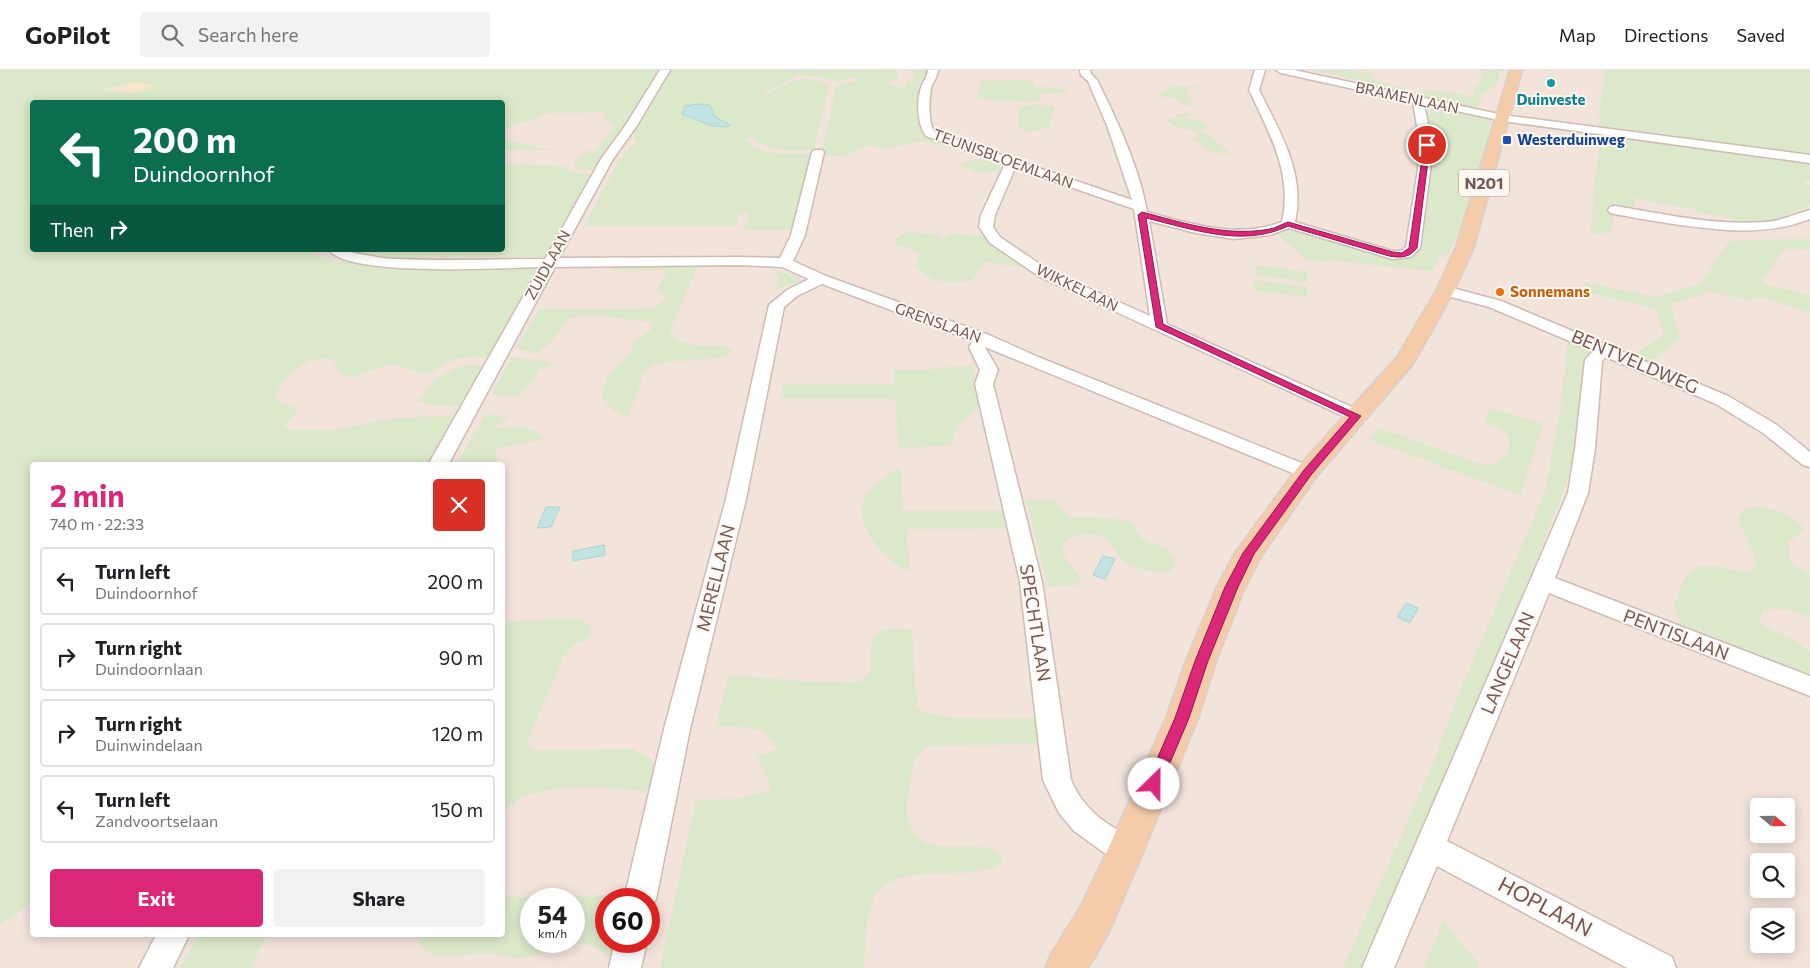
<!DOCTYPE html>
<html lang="en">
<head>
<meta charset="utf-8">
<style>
  :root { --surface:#fff; --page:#f2f2f2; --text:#202124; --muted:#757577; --line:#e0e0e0; --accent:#db2777 }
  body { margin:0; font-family:Commissioner,sans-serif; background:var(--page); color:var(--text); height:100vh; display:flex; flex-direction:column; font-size:19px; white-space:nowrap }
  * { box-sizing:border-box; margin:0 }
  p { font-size:16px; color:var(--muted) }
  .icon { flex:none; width:28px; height:28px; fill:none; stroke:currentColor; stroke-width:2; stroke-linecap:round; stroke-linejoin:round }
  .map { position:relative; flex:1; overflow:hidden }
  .panel { position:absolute; left:30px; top:392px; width:475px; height:475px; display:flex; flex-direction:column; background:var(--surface); border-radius:5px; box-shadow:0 2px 12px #0003 }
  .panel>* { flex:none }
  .top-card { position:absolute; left:30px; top:30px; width:475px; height:152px; border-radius:5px; box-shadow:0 2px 12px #0003; background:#0b6e4f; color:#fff; overflow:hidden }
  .needle { width:32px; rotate:110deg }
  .controls { position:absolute; left:1750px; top:728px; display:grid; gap:10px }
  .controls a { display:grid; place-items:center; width:45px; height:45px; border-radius:5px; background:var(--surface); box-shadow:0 2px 12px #0003; font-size:25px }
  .speed { position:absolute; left:520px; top:818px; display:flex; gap:10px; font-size:25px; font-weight:700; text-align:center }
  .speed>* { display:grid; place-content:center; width:65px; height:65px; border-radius:50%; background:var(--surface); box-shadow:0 2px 12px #0003; line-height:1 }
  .speed small { font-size:12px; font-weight:400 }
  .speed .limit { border:8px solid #d22; background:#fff; color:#111 }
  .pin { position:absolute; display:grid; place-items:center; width:42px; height:42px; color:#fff; margin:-21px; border:2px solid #fff; border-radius:50%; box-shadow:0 1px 5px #0007 }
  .me { position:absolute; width:55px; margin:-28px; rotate:23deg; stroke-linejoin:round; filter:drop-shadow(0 0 4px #0008) }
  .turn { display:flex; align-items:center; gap:18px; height:105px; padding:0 20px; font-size:22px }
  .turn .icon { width:65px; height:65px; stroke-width:2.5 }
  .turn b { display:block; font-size:35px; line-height:42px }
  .then { display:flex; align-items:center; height:48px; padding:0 20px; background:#0003; gap:10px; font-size:19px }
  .round { display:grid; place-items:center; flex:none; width:52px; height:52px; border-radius:5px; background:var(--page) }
  .head { display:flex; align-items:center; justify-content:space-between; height:85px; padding:0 20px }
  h1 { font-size:30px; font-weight:700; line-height:38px; color:var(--accent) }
  .primary-button { display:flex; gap:10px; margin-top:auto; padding:10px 20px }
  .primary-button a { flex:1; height:58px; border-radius:5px; background:var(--accent); color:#fff; font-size:20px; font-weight:700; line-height:58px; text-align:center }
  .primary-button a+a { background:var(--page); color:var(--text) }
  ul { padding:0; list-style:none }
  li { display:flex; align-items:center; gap:15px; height:68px; margin:0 10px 8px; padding:0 10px; border:2px solid var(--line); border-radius:5px }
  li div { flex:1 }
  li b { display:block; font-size:19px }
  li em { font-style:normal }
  header { display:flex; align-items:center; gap:30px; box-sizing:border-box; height:70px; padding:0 25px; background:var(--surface); border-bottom:1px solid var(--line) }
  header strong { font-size:24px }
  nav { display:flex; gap:28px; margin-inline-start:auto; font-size:18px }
  .search { width:350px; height:45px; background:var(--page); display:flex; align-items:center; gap:12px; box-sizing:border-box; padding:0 18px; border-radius:5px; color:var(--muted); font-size:19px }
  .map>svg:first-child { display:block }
  .residential { fill:#f2e3db; fill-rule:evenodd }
  .green { fill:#dce8ca; fill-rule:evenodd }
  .sand { fill:#f7e5ca }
  .water { fill:#c1e4e3; stroke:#a8d5d4 }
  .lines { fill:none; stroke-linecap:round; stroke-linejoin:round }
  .minor-casing { stroke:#cfbbb4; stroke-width:3 }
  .major-casing { stroke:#d8d0ce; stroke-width:3 }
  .minor { fill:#fff; fill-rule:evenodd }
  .major { fill:#f4ccaa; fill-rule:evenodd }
  .route { fill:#db2777; stroke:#8e194d }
  .culture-dot { fill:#0f9aa8; stroke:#fef7f2; stroke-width:2 }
  .transit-dot { fill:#1a4fb4; stroke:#fef7f2; stroke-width:2 }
  .food-dot { fill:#e8710a; stroke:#fef7f2; stroke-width:2 }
  .labels { text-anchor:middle; stroke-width:4; stroke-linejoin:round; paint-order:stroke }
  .far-street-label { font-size:15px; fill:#755750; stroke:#fef7f2 }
  .far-culture-label { font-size:15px; font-weight:bold; fill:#0d838f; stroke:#fef7f2 }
  .far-transit-label { font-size:15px; font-weight:bold; fill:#164399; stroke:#fef7f2; text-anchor:start }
  .far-food-label { font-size:15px; font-weight:bold; fill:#c56008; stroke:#fef7f2; text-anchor:start }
  .shield { fill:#fef7f2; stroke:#9e8781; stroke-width:1 }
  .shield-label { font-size:16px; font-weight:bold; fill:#755750 }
  .street-label { font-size:18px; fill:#755750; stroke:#fef7f2 }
  .near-street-label { font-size:21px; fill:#755750; stroke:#fef7f2 }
</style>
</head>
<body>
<header>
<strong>GoPilot</strong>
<div class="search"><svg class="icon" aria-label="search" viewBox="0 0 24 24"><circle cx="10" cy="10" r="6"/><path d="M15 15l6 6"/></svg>Search here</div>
<nav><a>Map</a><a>Directions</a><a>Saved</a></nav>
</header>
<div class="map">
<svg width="1810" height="898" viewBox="0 0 1810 898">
  <rect width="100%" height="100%" fill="#fbf3ec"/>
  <path class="residential" d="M581,0H1605L1598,53L1810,87V898H0V772L32,736V865H502V395H193L287,180H502L503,41ZM1759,736H1786V764H1759ZM1759,791H1786V819H1759ZM531,829H574V871H531ZM606,829H649V871H606ZM1759,846H1786V874H1759Z"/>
  <g class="green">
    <path d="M0,0H662L596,100L576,98L574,95L576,90L587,81L596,82L614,57L603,47L607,43L606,42L547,43L534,49L515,54L503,62L502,32H32V180H302L337,192L345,191L542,195L496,287C482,287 467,285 454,290C444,293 436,303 426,303C414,302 403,295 391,295C373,295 342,322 335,292C313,279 282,307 275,327L282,333L296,338V345L284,355L288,360H335L396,348L465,345L434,395H32V832L0,855Z"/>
    <path d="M671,0H900H896L899,9L888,11L890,15L904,18L907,11H914V7L909,0H928V5L919,19L921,27L915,26L922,34V59L926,65L953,76L951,78L922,71L882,79L871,75L842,86H821L836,16L860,9L853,7L837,12L822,7L798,5L763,24L767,25C787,11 805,4 829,14L814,80C795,82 772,81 755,71L752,65L745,70C754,86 797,84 814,84L796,160H740L747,155L749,143L739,144L737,154L733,156H584L620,89L636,73L633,62Z"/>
    <path d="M1313,0H1341L1373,4L1372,10L1399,17H1403L1410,22Z"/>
    <path d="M1485,0H1501L1495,17L1478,26L1473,23Z"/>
    <path d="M1605,0H1810V87L1600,59L1598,53Z"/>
    <path d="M1032,10L1034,17L1065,19L1067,22L1040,24V30L1033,32L977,29L981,11Z"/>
    <path d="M1174,16L1205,17L1189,18L1186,21L1194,35H1183C1176,27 1169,27 1158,26L1159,24Z"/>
    <path d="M1423,21H1440L1483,28L1475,39L1421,26L1419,23Z"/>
    <path d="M1033,34L1055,36L1049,57C1039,61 1027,64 1019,58V38Z"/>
    <path d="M1426,35L1477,47L1481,46L1491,50L1489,56L1490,63C1476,104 1466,147 1448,186L1440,185L1433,200L1429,201L1330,190V192L1306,189L1276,164L1300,159L1407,187C1411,186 1414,186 1417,182C1426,170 1424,59 1426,35Z"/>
    <path d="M1198,43L1184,46L1186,48L1198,50L1208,58L1197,60C1209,63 1220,75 1231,83L1211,82L1191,67H1199L1193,60L1179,58L1165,49L1179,48L1175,44Z"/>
    <path d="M1600,64L1810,92V110L1801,112L1810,116V135L1772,151L1735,152L1733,148L1695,142V139L1631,128L1636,132L1634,138L1613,134L1612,160L1601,164L1590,163Z"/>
    <path d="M502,70H503L553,80H503Z"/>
    <path d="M990,87L996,90L1003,101L978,103L958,94Z"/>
    <path d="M503,94L562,96L573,102L592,105L587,119L548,187C510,187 473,187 436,187C412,187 373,195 353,180H502Z"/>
    <path d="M907,162L938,165L941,169L952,164L987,166L1031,198L985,192L972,210C947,215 935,213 915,197L920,183L895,174V169Z"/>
    <path d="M1810,169V180L1785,178L1762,211L1764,214L1810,225V243L1762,227L1747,230L1710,222L1671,234L1680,269L1652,291L1635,284L1664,265L1656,238L1584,222L1585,212L1655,227L1701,214L1729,171Z"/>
    <path d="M614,194H699L670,260L672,266C679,271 686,274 694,275C706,277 725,272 734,281C712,298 658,281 643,304C641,307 641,311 640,315C637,326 631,336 627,347C615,342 608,337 602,325C603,319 605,312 608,306C616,295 633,285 634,272L650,261L653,252L590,245L570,248L550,273L535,284L516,278L539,239H643L656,237L665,228L658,217L666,205L665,200H612Z"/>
    <path d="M1256,195L1307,202V212L1255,205Z"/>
    <path d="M772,199L800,208L801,210L794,215L789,214L776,220L779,207Z"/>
    <path d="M1254,210L1307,217V227L1253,220Z"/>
    <path d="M1568,270L1591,280L1586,287L1583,351L1566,415L1453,699L1369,898H1343L1436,687L1455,633L1546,419L1561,333Z"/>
    <path d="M511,287L557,293L538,300L539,302C532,313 525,317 519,326L491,325Z"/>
    <path d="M463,295H492L469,336L434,335L417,331L439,306Z"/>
    <path d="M972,295L981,337C973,343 964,348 958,356C955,362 954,369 950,376L899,378L895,329H780L783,314H894V299L923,300Z"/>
    <path d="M1490,338L1543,354L1520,425L1370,370L1379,358L1483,395C1505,398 1517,374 1503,361C1498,357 1490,354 1484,352Z"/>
    <path d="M485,345L509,347L492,359C509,357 532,354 544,369L496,379L497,395H456Z"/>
    <path d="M900,397L903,441H1003L1007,458L907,459L909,501C902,497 895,494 889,489C877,478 857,451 862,435C868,417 885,406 900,397Z"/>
    <path d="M1026,429L1057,431L1062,440L1070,447L1111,448L1130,452L1142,469L1168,480L1175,489L1174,495L1170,502C1157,502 1143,501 1131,496C1121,492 1118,481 1110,473C1097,459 1075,461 1062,475L1064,486L1081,509L1079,514L1048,517Z"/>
    <path d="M1758,436C1776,440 1794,444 1805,460L1788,472L1789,491L1810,504V547C1795,542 1779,536 1763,540L1759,551L1763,556L1794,570L1810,582V605L1681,554L1674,538C1689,482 1703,495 1751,503L1757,492L1738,447L1746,439Z"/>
    <path d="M550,549L581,550L589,555L592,563L586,570L575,573L563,588L526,674L533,680L537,681L633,679L652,690L663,727C628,715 555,712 521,728C514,731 508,738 503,742V552Z"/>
    <path d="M912,559L917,638C937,654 1018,648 1046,648L1051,673L930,676C917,682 913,692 911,706C905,737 901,770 940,776C951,778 964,776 975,777C984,778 993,777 1000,784L1003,792C974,816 891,786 873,830C865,850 867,876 863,898H660L696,730C722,730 746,731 770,719V715L757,687L778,679L762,660L742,657H716L729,605C765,608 801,612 837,612C844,612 855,614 860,611C882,600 859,570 885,560C893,558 905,560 912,559Z"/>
    <path d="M639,825L638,829H606V871H627L621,896C610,887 600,877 585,874C565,869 542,887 522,888C509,889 499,884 487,883C467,882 432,896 419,873L421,865H502L503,827ZM531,829H574V871H531Z"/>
    <path d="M1443,852L1479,894L1477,898H1424Z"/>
    <path d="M198,865H267L251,898H180Z"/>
  </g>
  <path class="sand" d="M134,12L158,15L131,23L103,20Z"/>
  <g class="water">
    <path d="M697,34L710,35L715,47L730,55L728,57L713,56L682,44L685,36Z"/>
    <path d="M546,437H560L551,457L537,458Z"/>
    <path d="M604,475L605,485L573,491V481Z"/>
    <path d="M1103,486L1115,489L1105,509L1093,505Z"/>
    <path d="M1406,533L1418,538L1410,553L1397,547Z"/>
  </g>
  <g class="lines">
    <defs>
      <g id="minor">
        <path d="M660,0H670L636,57L613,89L559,188L740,187L780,188L791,165L812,82L814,80H822L824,82L805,165L793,191L826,206L989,265L1038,287L1314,398L1317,402L1314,406L1307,408L1300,406L985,277L998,300L993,314L1042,512L1071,710C1078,727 1090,741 1105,752C1118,761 1134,766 1141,780L1137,789L1126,793L1103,782L1074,761L1059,743L1043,710L1020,512L975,314L980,300L969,277L973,271L822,214L797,226L784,237L746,429L690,659L656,829L649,840V829H624L664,659L726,429L769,235L787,220L809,209L782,197L740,195L555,197L448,395H428L540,197C503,198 348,207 329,180C351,180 371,188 394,189C444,191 494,189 545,189L601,89L625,56Z"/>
        <path d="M928,0H938C937,8 933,12 931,18C929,32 928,50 934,62L1132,130L1108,58L1088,11L1081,5L1080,0H1090L1091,4L1097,10C1117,50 1140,99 1147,142C1192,154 1236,169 1282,152C1293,104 1269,62 1249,20L1255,0H1265L1259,20C1280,62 1306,104 1295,152L1393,181H1401L1406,177L1421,79L1413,32L1281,3L1276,0H1294L1503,45L1810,85V93L1503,51L1424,34L1433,79L1420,178L1411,187L1392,189L1289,158L1270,165L1234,169L1196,163L1149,151L1167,254L1363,342L1365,346L1363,350L1356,352L1040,207L990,173L979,157L981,145L1005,94L926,66C917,54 916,29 922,15C925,9 927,7 928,0ZM1015,98L1134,139L1150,246L1050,201L1000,167L993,157L995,145Z"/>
        <path d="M1615,136C1664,144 1715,156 1765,152C1781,151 1795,144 1810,140V149C1764,167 1715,160 1667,153C1648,150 1629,147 1610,143L1608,140L1610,137Z"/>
        <path d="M1445,216L1501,231L1728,326L1777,355L1810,382V397L1803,395L1763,363L1716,334L1606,287L1602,291L1595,379L1588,423L1555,508L1810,606V626L1549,523L1447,771L1672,887L1676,898H1627L1437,796L1394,898H1362L1568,423L1575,379L1585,290L1593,281L1489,237L1440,224L1437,221L1440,218Z"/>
        <path d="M156,865H189L173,898H139Z"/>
        <path d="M615,871H647L641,898H609Z"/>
      </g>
      <path id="major" d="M1510,0H1522L1474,177L1454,221L1413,294L1316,407L1262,485L1245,517L1216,591L1198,648L1144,780L1109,862L1088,898H1045L1051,884L1081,836L1108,779L1166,648L1186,591L1217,517L1235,483L1298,397L1397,287L1436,221L1456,177Z"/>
    </defs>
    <use href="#minor" class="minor-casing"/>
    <use href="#major" class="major-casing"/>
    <use href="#minor" class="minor"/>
    <use href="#major" class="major"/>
  </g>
  <path class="route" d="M1427,73L1430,75L1417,178C1409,188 1401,188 1389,186L1288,156C1243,178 1192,159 1146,148L1163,254L1361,346L1311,405L1254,484L1238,517L1208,591L1189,648L1161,714L1159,718L1154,720L1148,718L1146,714L1175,648L1195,591L1225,517L1243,483L1304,400L1350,347L1156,257L1138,145L1142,142C1184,153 1226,167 1270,159C1276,158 1282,154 1288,152L1393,182L1402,183L1409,178L1424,75Z"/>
  <circle class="culture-dot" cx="1551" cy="13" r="5"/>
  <rect class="transit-dot" x="1502" y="65" width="10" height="10" rx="2.5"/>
  <circle class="food-dot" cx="1500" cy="222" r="5"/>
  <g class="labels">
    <g class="far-street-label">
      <text transform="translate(1407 28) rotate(12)" y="5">BRAMENLAAN</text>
      <text transform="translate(1003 89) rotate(20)" y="5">TEUNISBLOEMLAAN</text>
      <text transform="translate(548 195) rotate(-61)" y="5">ZUIDLAAN</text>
      <text transform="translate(1077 218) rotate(26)" y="5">WIKKELAAN</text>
      <text transform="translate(938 253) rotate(20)" y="5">GRENSLAAN</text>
    </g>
    <g class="far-culture-label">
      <text x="1551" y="35">Duinveste</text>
    </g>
    <g class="far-transit-label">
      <text x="1517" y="75">Westerduinweg</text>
    </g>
    <g class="far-food-label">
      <text x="1510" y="227">Sonnemans</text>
    </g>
    <rect class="shield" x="1459" y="99.5" width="50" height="27" rx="4"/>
    <g class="shield-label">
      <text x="1484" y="119">N201</text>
    </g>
    <g class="street-label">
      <text transform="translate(1635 292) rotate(23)" y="6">BENTVELDWEG</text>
      <text transform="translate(716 508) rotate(-76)" y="6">MERELLAAN</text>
      <text transform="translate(1035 553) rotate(81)" y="6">SPECHTLAAN</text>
      <text transform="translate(1676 565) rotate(21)" y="6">PENTISLAAN</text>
      <text transform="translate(1508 593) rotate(-67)" y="6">LANGELAAN</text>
    </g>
    <g class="near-street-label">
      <text transform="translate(1545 837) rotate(28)" y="7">HOPLAAN</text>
    </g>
  </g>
</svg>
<div class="controls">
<a><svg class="needle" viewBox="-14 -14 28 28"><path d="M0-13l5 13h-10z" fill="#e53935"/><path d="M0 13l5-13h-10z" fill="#757577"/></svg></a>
<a><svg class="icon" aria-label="search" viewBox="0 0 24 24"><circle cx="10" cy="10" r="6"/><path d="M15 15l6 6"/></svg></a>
<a><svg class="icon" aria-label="layers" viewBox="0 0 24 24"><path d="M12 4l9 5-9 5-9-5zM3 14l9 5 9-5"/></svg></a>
</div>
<div class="speed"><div>54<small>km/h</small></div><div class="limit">60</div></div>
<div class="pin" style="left:1427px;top:75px;background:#d93025"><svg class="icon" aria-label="arrive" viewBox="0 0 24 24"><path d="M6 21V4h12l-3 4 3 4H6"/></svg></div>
<svg class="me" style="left:1154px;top:714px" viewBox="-20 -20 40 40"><circle r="19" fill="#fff"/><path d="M0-13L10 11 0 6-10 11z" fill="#db2777"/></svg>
<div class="top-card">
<div class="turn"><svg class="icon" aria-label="left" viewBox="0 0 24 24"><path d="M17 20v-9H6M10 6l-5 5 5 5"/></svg><div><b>200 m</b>Duindoornhof</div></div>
<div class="then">Then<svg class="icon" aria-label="right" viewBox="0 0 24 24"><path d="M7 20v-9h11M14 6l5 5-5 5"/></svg></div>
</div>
<section class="panel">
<div class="head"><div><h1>2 min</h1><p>740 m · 22:33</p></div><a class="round" style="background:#d93025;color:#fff"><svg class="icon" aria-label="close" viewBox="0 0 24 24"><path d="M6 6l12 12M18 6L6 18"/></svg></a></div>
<ul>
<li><svg class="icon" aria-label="left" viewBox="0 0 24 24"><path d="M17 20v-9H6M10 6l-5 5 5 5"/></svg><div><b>Turn left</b><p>Duindoornhof</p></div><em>200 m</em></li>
<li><svg class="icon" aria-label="right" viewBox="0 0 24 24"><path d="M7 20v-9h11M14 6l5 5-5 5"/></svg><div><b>Turn right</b><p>Duindoornlaan</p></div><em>90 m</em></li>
<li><svg class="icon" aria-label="right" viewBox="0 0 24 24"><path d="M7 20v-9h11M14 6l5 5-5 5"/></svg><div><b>Turn right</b><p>Duinwindelaan</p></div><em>120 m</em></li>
<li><svg class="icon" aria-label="left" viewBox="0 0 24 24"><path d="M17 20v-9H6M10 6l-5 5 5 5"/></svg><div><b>Turn left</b><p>Zandvoortselaan</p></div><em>150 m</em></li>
</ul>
<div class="primary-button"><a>Exit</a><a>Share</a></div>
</section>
</div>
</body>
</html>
